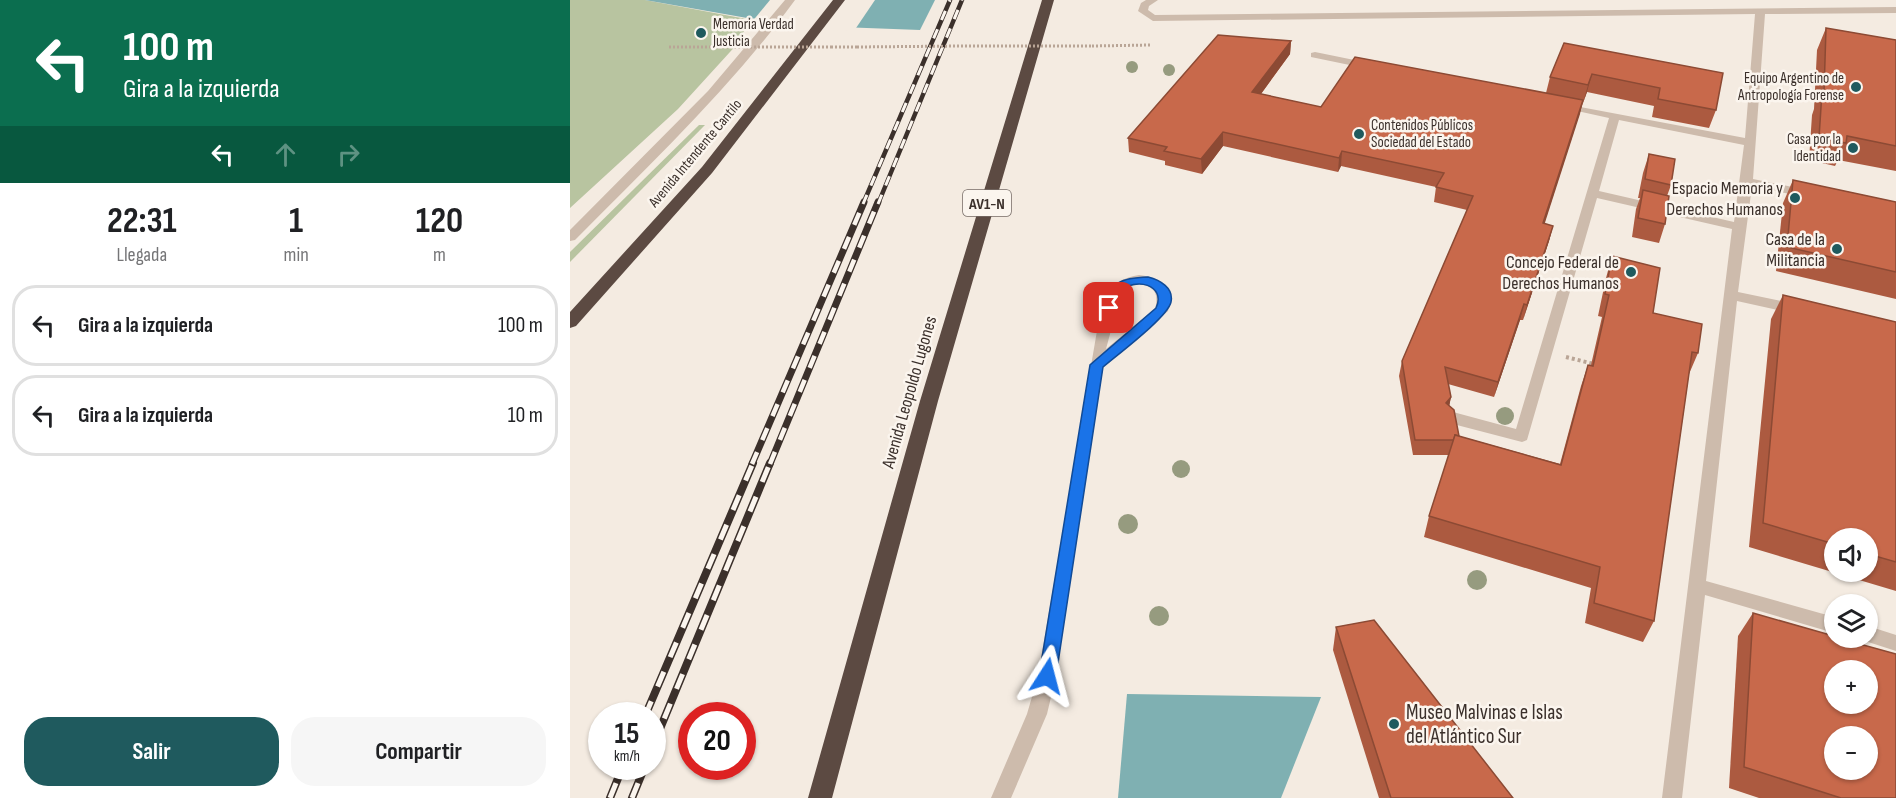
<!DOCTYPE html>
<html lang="es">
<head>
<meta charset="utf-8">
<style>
  :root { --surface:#fff; --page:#f6f6f6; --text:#202124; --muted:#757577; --line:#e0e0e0; --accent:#1f5a5e }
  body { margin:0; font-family:"Sofia Sans Condensed",sans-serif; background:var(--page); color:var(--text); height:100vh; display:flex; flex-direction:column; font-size:22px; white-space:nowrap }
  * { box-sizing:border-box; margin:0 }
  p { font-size:20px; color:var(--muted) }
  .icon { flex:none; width:33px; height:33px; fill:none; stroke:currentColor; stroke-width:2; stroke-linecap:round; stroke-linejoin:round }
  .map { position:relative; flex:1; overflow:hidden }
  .side { display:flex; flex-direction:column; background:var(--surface); width:570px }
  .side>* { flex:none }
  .banner { background:#0b6e4f; color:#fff; overflow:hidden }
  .controls { position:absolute; left:1254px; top:528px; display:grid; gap:12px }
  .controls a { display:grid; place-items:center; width:54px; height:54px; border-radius:50%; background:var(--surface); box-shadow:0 2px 4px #0004; font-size:30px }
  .speed { position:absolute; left:18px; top:702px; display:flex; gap:12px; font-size:30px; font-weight:700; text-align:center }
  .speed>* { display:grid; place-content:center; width:78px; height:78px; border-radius:50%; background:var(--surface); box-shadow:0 2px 4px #0004; line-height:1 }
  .speed small { font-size:15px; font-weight:400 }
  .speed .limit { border:9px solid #d22; background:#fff; color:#111 }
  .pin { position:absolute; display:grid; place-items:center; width:51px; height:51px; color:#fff; margin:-26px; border-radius:12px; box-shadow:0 3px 9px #0006 }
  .me { position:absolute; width:66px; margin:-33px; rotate:9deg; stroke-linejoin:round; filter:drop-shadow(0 0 4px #0008) }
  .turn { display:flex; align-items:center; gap:21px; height:126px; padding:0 24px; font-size:27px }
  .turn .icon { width:78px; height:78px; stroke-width:2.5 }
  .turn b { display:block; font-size:42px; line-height:51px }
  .lanes { display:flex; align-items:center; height:57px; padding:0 24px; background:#0003; justify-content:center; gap:30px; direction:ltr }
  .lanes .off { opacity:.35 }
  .eta { display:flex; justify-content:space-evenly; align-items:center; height:102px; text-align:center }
  .eta b { font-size:36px; font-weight:700; line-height:42px }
  .primary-button { display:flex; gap:12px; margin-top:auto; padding:12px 24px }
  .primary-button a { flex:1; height:69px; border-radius:24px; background:var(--accent); color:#fff; font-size:24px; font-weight:700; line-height:69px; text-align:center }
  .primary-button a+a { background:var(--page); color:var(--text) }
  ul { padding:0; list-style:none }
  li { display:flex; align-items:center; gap:18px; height:81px; margin:0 12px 9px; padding:0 12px; border:3px solid var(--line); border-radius:24px }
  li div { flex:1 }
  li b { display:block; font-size:22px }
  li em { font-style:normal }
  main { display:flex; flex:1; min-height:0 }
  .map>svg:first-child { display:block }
  .green { fill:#b8c4a0 }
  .water { fill:#7fb0b2 }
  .pier { fill:#f4ebe1 }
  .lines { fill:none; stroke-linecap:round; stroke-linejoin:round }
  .path-far1 { stroke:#b9a596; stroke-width:3; stroke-dasharray:2 2; stroke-linecap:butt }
  .path { stroke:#b9a596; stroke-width:4; stroke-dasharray:3 3; stroke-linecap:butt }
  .minor { fill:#cdbbac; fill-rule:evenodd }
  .highway { fill:#5c4a42; fill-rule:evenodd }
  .rail-far2-casing { stroke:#3b302b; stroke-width:4.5 }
  .rail-far1-casing { stroke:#3b302b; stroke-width:7 }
  .rail-casing { stroke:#3b302b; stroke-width:8 }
  .rail-far2 { stroke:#fbf5ee; stroke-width:3; stroke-dasharray:10; stroke-linecap:butt }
  .rail-far1 { stroke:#fbf5ee; stroke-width:4.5; stroke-dasharray:13; stroke-linecap:butt }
  .rail { stroke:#fbf5ee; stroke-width:5; stroke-dasharray:16; stroke-linecap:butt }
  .path-bridge { stroke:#b9a596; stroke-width:3; stroke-dasharray:2 2; stroke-linecap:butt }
  .tree { fill:#969b7f }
  .wall { fill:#ac5a40; fill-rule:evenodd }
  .shaded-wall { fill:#8c4a34 }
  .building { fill:#c8694b; stroke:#8c4a34; stroke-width:1.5; fill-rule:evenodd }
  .route { fill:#1a73e8; stroke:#114b97; stroke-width:1.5 }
  .poi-dot { fill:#1f5a5e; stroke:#fbf5ee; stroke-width:2 }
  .labels { text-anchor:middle; stroke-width:5; stroke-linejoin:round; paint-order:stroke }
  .far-poi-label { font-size:15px; fill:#3b302b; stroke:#fbf5ee; text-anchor:start }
  .far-street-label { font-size:15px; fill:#3b302b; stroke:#fbf5ee }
  .shield { fill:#fbf5ee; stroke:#756b66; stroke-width:1.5 }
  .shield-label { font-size:16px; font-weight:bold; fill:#3b302b }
  .poi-label { font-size:18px; fill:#3b302b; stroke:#fbf5ee; text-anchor:end }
  .street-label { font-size:18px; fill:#3b302b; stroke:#fbf5ee }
  .near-poi-label { font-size:21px; fill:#3b302b; stroke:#fbf5ee; text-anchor:start }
</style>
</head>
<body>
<main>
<section class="side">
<div class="banner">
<div class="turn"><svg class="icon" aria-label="left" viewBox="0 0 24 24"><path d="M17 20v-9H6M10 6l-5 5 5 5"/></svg><div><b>100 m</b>Gira a la izquierda</div></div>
<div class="lanes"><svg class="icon" aria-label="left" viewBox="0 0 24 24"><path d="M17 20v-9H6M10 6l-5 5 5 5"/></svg><svg class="icon off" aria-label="ahead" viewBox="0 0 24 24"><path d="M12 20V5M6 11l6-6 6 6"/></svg><svg class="icon off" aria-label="right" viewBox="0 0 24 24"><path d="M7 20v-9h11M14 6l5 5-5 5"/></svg></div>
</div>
<div class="eta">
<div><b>22:31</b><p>Llegada</p></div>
<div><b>1</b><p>min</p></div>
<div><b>120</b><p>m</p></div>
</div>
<ul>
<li><svg class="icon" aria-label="left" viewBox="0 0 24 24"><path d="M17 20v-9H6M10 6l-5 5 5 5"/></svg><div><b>Gira a la izquierda</b></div><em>100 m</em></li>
<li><svg class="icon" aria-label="left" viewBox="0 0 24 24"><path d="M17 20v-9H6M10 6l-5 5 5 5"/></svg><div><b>Gira a la izquierda</b></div><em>10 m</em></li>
</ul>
<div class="primary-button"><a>Salir</a><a>Compartir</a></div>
</section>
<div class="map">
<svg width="1326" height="798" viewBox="0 0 1326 798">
  <rect width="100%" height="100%" fill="#f4ebe1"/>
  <g class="green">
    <path d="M0,0H75L182,20L170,37V41L108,109L0,208Z"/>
    <path d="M129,125H135L0,262V252Z"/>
  </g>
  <g class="water">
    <path d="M75,0H365L350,30L217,25Z"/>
    <path d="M557,694L751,697L711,798H548Z"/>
  </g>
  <path class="pier" d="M200,0H305L284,31L217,28L181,23Z"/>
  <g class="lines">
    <g class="path-far1">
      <path d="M391,46H419"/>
      <path d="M522,46L581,45"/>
      <path d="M99,47H148"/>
      <path d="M261,47H287"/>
    </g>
    <path class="path" d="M996,357L1024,364"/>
    <g class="minor">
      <path d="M215,0H225C161,88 81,163 5,240L0,241V230L138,91Z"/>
      <path d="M576,0H588L579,6L578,10L585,15L1326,7V13L1195,14L1183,179L1242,191L1244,194L1238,198L1182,186L1168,292L1226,304L1233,309L1226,314L1167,301L1136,581L1264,617V633L1135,595L1112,798H1092L1162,229L1027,198L957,440L952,442L883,424L878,422L875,418L878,414L883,412L946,429L1039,118L989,107V103L1175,138L1185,14L583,21L568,11L571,3ZM1049,120L1174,145L1164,222L1029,191Z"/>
      <path d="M745,52L799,63L804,66L799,69L741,57V53Z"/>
      <path d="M569,275C592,278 604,286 598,311L533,368L486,676L477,714L441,798H421L457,714L468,676L529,319C537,293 540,280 569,275ZM569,284C585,286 589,294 585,309L536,349L551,293L556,288Z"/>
      <path d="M1298,626L1326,635V651L1292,640L1291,638H1298Z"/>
    </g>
    <g class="highway">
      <path d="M263,0H275L142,173L6,326L0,328V312L132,167Z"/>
      <path d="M472,0H484L368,401L262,798H238L350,401Z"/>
    </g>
    <defs>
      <g id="rail-far2">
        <path d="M293,204L380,0"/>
        <path d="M308,204L392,0"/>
      </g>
      <g id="rail-far1">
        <path d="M182,464L294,202"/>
        <path d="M200,464L308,202"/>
      </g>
      <g id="rail">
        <path d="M75,716L183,463"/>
        <path d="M82,748L200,463"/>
        <path d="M40,798L53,766"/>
        <path d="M62,798L75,766"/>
      </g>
    </defs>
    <use href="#rail-far2" class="rail-far2-casing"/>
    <use href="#rail-far1" class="rail-far1-casing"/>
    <use href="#rail" class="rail-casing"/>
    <use href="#rail-far2" class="rail-far2"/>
    <use href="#rail-far1" class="rail-far1"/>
    <use href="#rail" class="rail"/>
    <g class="path-bridge">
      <path d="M419,46H522"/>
      <path d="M148,47H261"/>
      <path d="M287,47L391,46"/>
    </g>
  </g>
  <g class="tree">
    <circle cx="562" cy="67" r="6"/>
    <circle cx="599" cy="70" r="6"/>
    <circle cx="935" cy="416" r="9"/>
    <circle cx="611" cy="469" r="9"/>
    <circle cx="558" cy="524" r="10"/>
    <circle cx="907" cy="580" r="10"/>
    <circle cx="589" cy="616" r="10"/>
  </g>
  <g class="wall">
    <path d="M1256,28L1326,40V171L1268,160L1265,166L1239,160L1242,115L1244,109L1247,50Z"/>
    <path d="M721,41L720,54L691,94L751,107L976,93L980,77L994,43L1146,110L1139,128L1082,117L1084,106L1017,92L1013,103L974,224L983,226L979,241L953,320H950L924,397L878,384L881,397L879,406L889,436L990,464L1011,386L1018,365H1021L1032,317L1028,316L1036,278L1042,256L1083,313L1128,353L1119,374L1084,621L1073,642L1015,623L1021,588L854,537L859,516L879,455H843L829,376L832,361L897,210L864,202L866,187L771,166L768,172L653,146L632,174L595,165V161L559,152L558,138Z"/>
    <path d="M1079,154L1101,185L1097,196L1095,224L1089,243L1062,237L1066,209L1070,198H1068L1073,173Z"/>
    <path d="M1223,180L1326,202V299L1206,271L1213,203Z"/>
    <path d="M1213,295L1326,322V591L1179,547L1201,319ZM1264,538H1298V572H1264Z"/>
    <path d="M1183,613L1326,798H1189L1159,788L1168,636Z"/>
    <path d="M766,627L943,798H809L763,650Z"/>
  </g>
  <g class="shaded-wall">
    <path d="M721,41L720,54L682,106V92Z"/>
    <path d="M1022,74L1017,92L1013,103L1018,85Z"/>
    <path d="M1013,100L1010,114L970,238L973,223Z"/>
    <path d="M653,132V146L632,174L631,159Z"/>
    <path d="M772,151L771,166L768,172L769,158Z"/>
    <path d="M983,226L979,241L953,320L957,305Z"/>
    <path d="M954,304L950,320L924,397L928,382Z"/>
    <path d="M881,397L878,412L876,403Z"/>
  </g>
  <g class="building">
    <path d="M1256,28L1326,40V146L1277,136L1276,143L1249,138L1252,92L1254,93Z"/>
    <path d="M648,35L721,41L682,92L751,107L785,57L1013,100L973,223L983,226L957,305L954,304L928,382L875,367L881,397L876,403L884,410L889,436L885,435L884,440H845L832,361L903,196L866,187L874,173L772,151L769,158L653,132L631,159L594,151L597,147L558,138Z"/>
    <path d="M994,43L1153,73L1146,110L1088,99L1090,88L1022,74L1018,85L980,77Z"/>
    <path d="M1079,154L1105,159L1101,185L1075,179Z"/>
    <path d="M1223,180L1326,202V272L1217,247Z"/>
    <path d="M1073,190L1099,196L1095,224L1068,218Z"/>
    <path d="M1042,256L1090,268L1083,313L1132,324L1128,353L1122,352L1084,621L1024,603L1030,567L859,516L885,435L991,465L1018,365L1023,366L1039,295L1035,294Z"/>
    <path d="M1213,295L1326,322V562L1298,554V538H1264V544L1193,523Z"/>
    <path d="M1183,613L1264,636V638H1268L1326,654V798H1271L1174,767ZM1264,670H1298V704H1264ZM1264,736H1298V770H1264Z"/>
    <path d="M804,620L943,798H821L766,627Z"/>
  </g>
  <path class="route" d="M578,277C590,280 604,288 601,302C598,317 547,355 533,367L486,676L483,682L477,684L471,682L469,676L520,365L586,308C597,285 564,276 551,292C548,297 547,305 544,310H535L533,308C543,281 550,278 578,277Z"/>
  <g class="poi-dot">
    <circle cx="131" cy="33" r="6"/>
    <circle cx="1286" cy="87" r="6"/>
    <circle cx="789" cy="134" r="6"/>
    <circle cx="1283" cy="148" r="6"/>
    <circle cx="1225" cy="198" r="6"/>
    <circle cx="1267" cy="249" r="6"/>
    <circle cx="1061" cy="272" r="6"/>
    <circle cx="824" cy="724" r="6"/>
  </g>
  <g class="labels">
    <g class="far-poi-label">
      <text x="143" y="29">Memoria Verdad<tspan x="143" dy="17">Justicia</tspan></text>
      <text x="1274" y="83" text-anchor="end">Equipo Argentino de<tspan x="1274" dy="17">Antropología Forense</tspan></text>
      <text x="801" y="130">Contenidos Públicos<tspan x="801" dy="17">Sociedad del Estado</tspan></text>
      <text x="1271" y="144" text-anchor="end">Casa por la<tspan x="1271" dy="17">Identidad</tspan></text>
    </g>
    <g class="far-street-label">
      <text transform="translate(125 153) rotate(-50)" y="5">Avenida Intendente Cantilo</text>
    </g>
    <rect class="shield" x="393" y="190" width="48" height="26" rx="4.5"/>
    <g class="shield-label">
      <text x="417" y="209">AV1-N</text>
    </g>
    <g class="poi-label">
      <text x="1213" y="194">Espacio Memoria y<tspan x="1213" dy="21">Derechos Humanos</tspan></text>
      <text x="1255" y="245">Casa de la<tspan x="1255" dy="21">Militancia</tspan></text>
      <text x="1049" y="268">Concejo Federal de<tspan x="1049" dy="21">Derechos Humanos</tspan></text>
    </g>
    <g class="street-label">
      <text transform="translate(339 392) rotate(-74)" y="6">Avenida Leopoldo Lugones</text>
    </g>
    <g class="near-poi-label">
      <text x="836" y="719">Museo Malvinas e Islas<tspan x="836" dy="24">del Atlántico Sur</tspan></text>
    </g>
  </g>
</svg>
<div class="controls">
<a><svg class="icon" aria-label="sound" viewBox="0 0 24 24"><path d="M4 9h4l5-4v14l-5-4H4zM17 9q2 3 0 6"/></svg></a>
<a><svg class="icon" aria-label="layers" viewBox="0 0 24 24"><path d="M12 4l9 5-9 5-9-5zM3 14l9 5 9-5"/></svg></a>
<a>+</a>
<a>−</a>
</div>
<div class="speed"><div>15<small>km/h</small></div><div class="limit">20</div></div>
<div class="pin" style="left:539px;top:308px;background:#d93025"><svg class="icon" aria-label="arrive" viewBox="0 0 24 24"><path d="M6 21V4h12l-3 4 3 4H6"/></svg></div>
<svg class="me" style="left:477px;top:676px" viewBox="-20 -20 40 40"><path d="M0-17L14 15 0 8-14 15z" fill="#1a73e8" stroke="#fff" stroke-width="4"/></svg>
</div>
</main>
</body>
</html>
